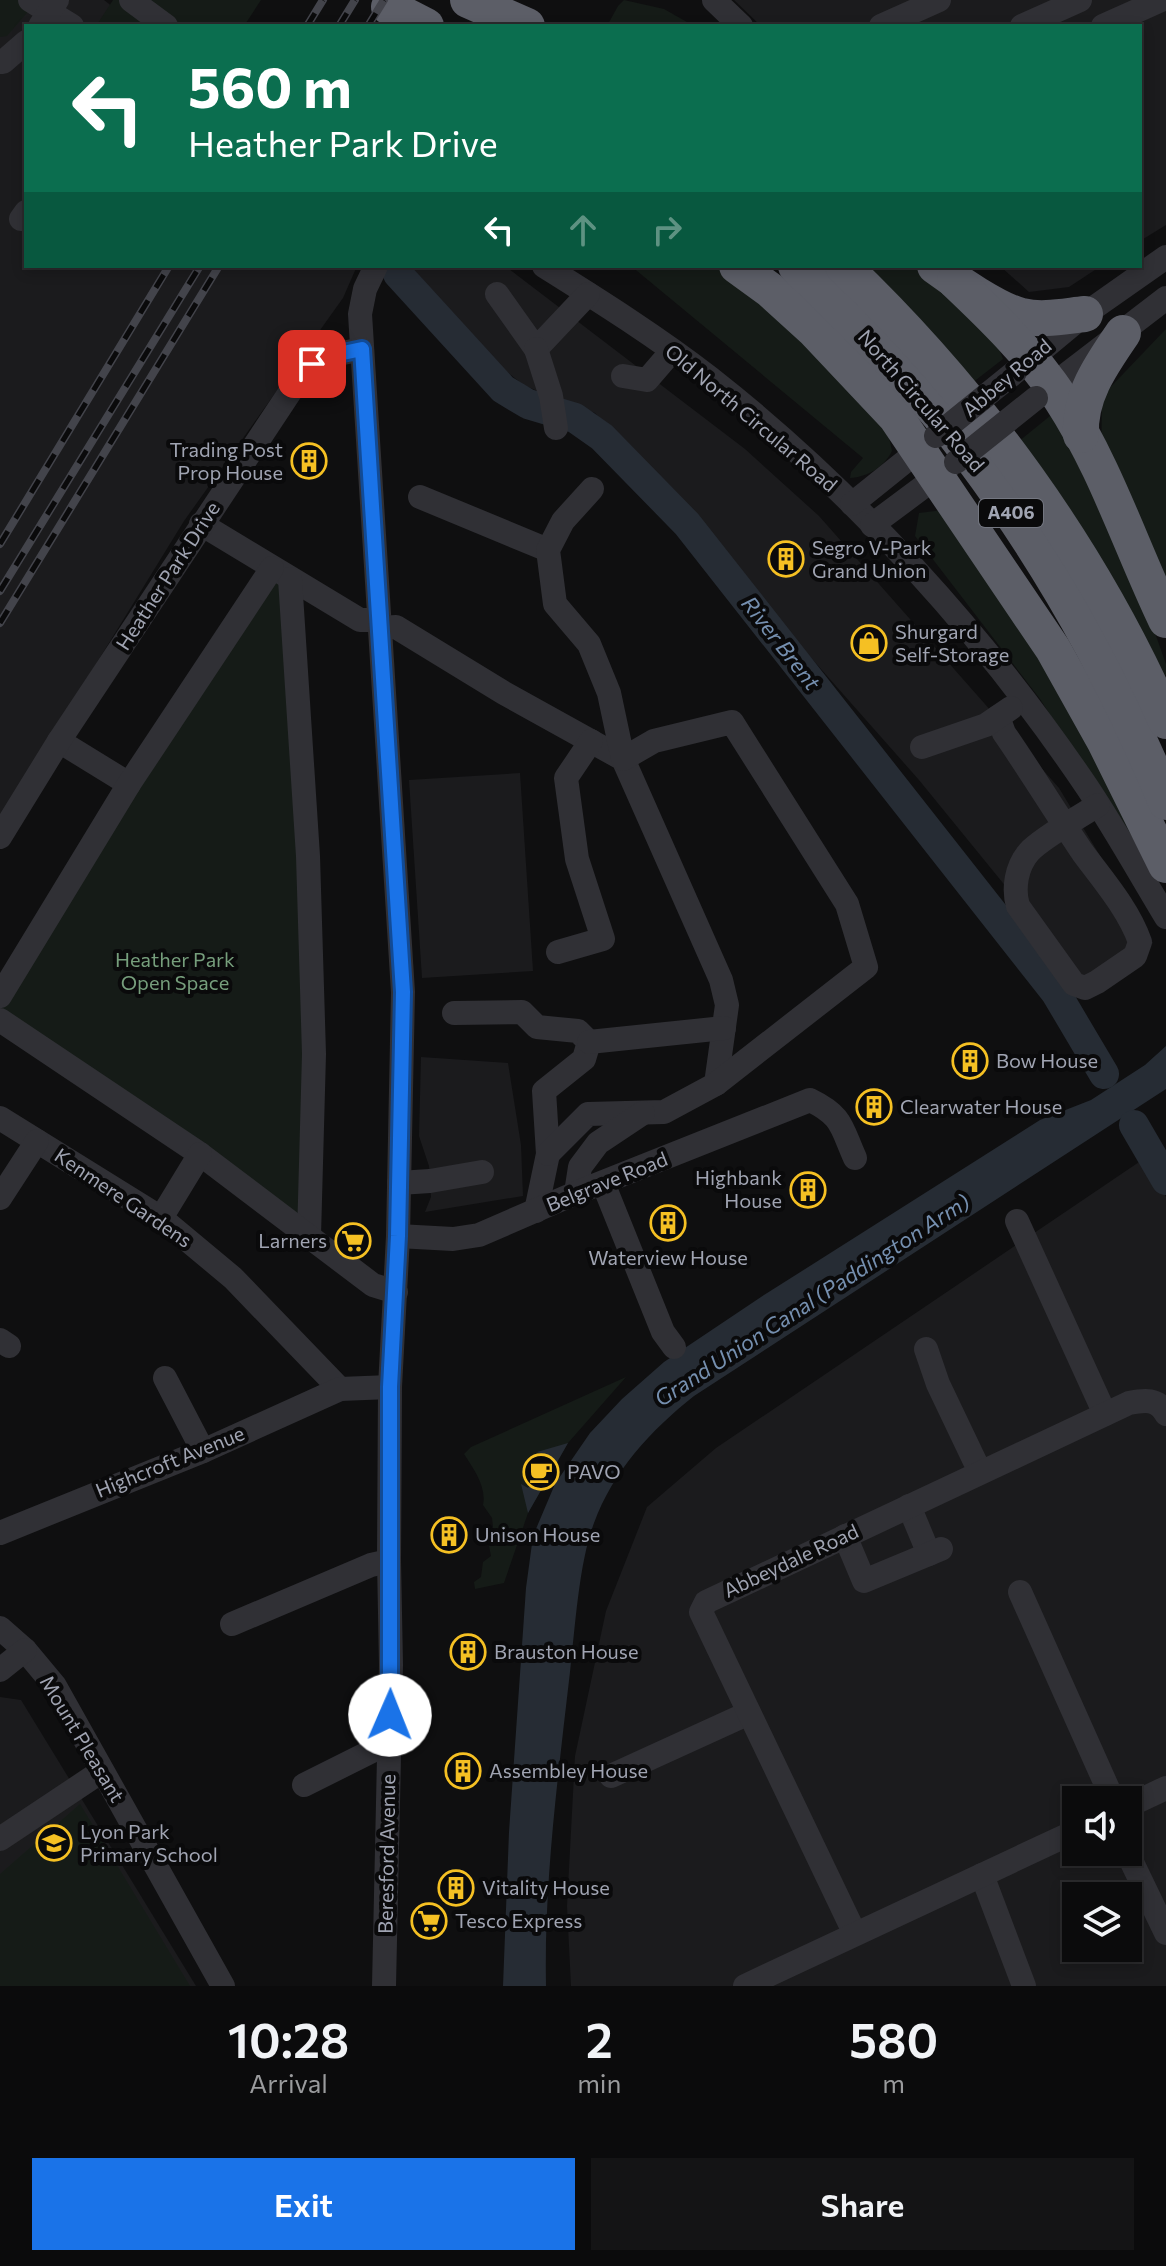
<!DOCTYPE html>
<html lang="en">
<head>
<meta charset="utf-8">
<style>
  :root { --surface:#0b0b0c; --page:#141415; --text:#f1f3f6; --muted:#9a9b9d; --line:#2b2b2d; --accent:#1a73e8 }
  body { margin:0; font-family:Commissioner,sans-serif; background:var(--page); color:var(--text); height:100vh; display:flex; flex-direction:column; font-size:30px; white-space:nowrap }
  * { box-sizing:border-box; margin:0 }
  p { font-size:26px; color:var(--muted) }
  .icon { flex:none; width:44px; height:44px; fill:none; stroke:currentColor; stroke-width:2; stroke-linecap:round; stroke-linejoin:round }
  .map { position:relative; height:1986px; overflow:hidden }
  .sheet { display:flex; flex-direction:column; background:var(--surface); flex:1 }
  .sheet>* { flex:none }
  .hud { position:absolute; left:24px; top:24px; width:1118px; height:244px; border-radius:0px; box-shadow:0 4px 12px #0003,0 0 0 2px var(--line); background:#0b6e4f; color:#fff; overflow:hidden }
  .controls { position:absolute; left:1062px; top:1786px; display:grid; gap:16px }
  .controls a { display:grid; place-items:center; width:80px; height:80px; border-radius:0px; background:var(--surface); box-shadow:0 4px 12px #0003,0 0 0 2px var(--line); font-size:40px }
  .pin { position:absolute; display:grid; place-items:center; width:68px; height:68px; color:#fff; margin:-34px; border-radius:16px; box-shadow:0 4px 12px #0006 }
  .me { position:absolute; width:88px; margin:-44px; rotate:1deg; stroke-linejoin:round; filter:drop-shadow(0 0 6px #0008) }
  .turn { display:flex; align-items:center; gap:28px; height:168px; padding:0 32px; font-size:36px }
  .turn .icon { width:104px; height:104px; stroke-width:2.5 }
  .turn b { display:block; font-size:56px; line-height:68px }
  .lanes { display:flex; align-items:center; height:76px; padding:0 32px; background:#0003; justify-content:center; gap:40px; direction:ltr }
  .lanes .off { opacity:.35 }
  .eta { display:flex; justify-content:space-evenly; align-items:center; height:136px; text-align:center }
  .eta b { font-size:48px; font-weight:600; line-height:56px }
  .button { display:flex; gap:16px; margin-top:auto; padding:16px 32px }
  .button a { flex:1; height:92px; border-radius:0px; background:var(--accent); color:#fff; font-size:32px; font-weight:600; line-height:92px; text-align:center }
  .button a+a { background:var(--page); color:var(--text) }
  .map>svg:first-child { display:block }
  .built { fill:#1b1b1d; fill-rule:evenodd }
  .green { fill:#151b17 }
  .water { fill:#262c34 }
  .lines { fill:none; stroke-linecap:round; stroke-linejoin:round }
  .river { stroke:#262c34; stroke-width:30 }
  .minor { stroke:#303035; stroke-width:24 }
  .highway { stroke:#5c5e67; stroke-width:36 }
  .rail-casing { stroke:#43444b; stroke-width:8 }
  .rail { stroke:#0a0a0b; stroke-width:5; stroke-dasharray:15; stroke-linecap:butt }
  .minor-bridge { stroke:#303035; stroke-width:24 }
  .route-casing { stroke:#114b97; stroke-width:20 }
  .route { stroke:#1a73e8; stroke-width:14 }
  .labels { text-anchor:middle; stroke-width:8; stroke-linejoin:round; paint-order:stroke }
  .shield { fill:#0a0a0b; stroke:#737680; stroke-width:2 }
  .shield-label { font-size:18px; font-weight:bold; fill:#a0a4b2 }
  .street-label { font-size:20px; fill:#a0a4b2; stroke:#0a0a0b }
  .poi-label { font-size:20px; fill:#a0a4b2; stroke:#0a0a0b; text-anchor:start }
  .park-label { font-size:20px; fill:#769e7c; stroke:#0a0a0b }
  .water-label { font-size:22px; font-style:italic; fill:#758faf; stroke:#0a0a0b }
</style>
</head>
<body>
<div class="map">
<svg width="1166" height="1986" viewBox="0 0 1166 1986">
  <rect width="100%" height="100%" fill="#0f0f10"/>
  <g class="built">
    <path d="M0,0H104L137,26H26V266H357L343,298L184,521L0,820Z"/>
    <path d="M734,0H1166V225L1140,241V26H761Z"/>
    <path d="M411,266H505L745,449L819,516L1059,788L1153,943L1087,986L919,780L595,413L525,386L489,358Z"/>
    <path d="M1000,266H1101L1069,287L1029,292Z"/>
    <path d="M520,773L533,971L422,978L409,780Z"/>
    <path d="M421,1057L508,1063L521,1145L523,1196L425,1212L431,1197L429,1166L419,1136Z"/>
    <path d="M1145,1158L1166,1197V1986H571L567,1906L575,1756L606,1611L647,1507L716,1448ZM1076,1800H1128V1852H1076ZM1076,1896H1128V1948H1076Z"/>
    <path d="M0,1697L21,1700L196,1986H0Z"/>
  </g>
  <g class="green">
    <path d="M0,0H38L7,36L0,37Z"/>
    <path d="M113,0H261L244,26H96Z"/>
    <path d="M624,0L664,9L694,26H607L618,6Z"/>
    <path d="M631,266H721L798,335L888,433L892,451C884,467 868,477 850,478L851,472L863,458Z"/>
    <path d="M866,266H916L949,292L995,338L1003,359L972,383Z"/>
    <path d="M1166,329V620L1101,468L1102,396Z"/>
    <path d="M1050,416L1068,434L1144,602L1166,664V675L1161,678L1018,442Z"/>
    <path d="M943,510L1064,686L1153,873L1040,699L915,536L919,513Z"/>
    <path d="M271,576L286,584L306,996L301,1221L0,1011Z"/>
    <path d="M626,1377L568,1443L528,1513L504,1583L475,1589L474,1582L481,1577L483,1562L491,1556L488,1541L493,1527L492,1518L483,1505C487,1487 473,1468 464,1454L471,1447Z"/>
    <path d="M80,1804L190,1986H0V1874Z"/>
  </g>
  <g class="water">
    <path d="M1166,1046V1089L694,1396C651,1430 613,1471 594,1523C579,1562 575,1629 570,1672C558,1776 544,1881 546,1986H503L509,1832L526,1588L533,1536L555,1484L590,1433L622,1399L664,1362L761,1297L1040,1120L1091,1100L1145,1065Z"/>
    <path d="M568,1443L528,1513L521,1484L528,1488L546,1456L537,1452Z"/>
  </g>
  <g class="lines">
    <g class="river">
      <path d="M398,274L503,389L528,404L575,418L602,437L687,524L1056,993L1104,1074"/>
      <path d="M1134,1125L1166,1180"/>
    </g>
    <g class="minor">
      <path d="M30,0L72,26"/>
      <path d="M131,0L166,26"/>
      <path d="M714,0L741,26"/>
      <path d="M881,26L939,0"/>
      <path d="M1022,26L1080,0"/>
      <path d="M1103,26L1161,0"/>
      <path d="M0,62H3L26,42"/>
      <path d="M21,219L26,212"/>
      <path d="M376,266L365,289L360,314L403,992L398,1236L390,1387L389,1561L391,1665L384,1986"/>
      <path d="M544,266C600,301 657,337 710,378C854,491 985,636 1087,787C1115,829 1140,874 1166,917"/>
      <path d="M497,294L536,349L588,294"/>
      <path d="M536,349L551,396L556,428"/>
      <path d="M1020,368L1085,314L1166,257"/>
      <path d="M623,376L647,380L672,351"/>
      <path d="M1041,394L1166,298"/>
      <path d="M420,497L548,550"/>
      <path d="M852,504L928,443"/>
      <path d="M201,524L360,620H379"/>
      <path d="M872,525L947,469"/>
      <path d="M290,579L308,856L314,1054L309,1236"/>
      <path d="M380,628L396,627L504,693L623,759L721,980L727,1005L716,1084"/>
      <path d="M998,717L1004,733C1031,772 1056,813 1083,853C1103,880 1129,910 1140,942L1135,956L1097,982L1085,988L1074,984L1018,906C1013,889 1016,867 1029,852C1039,840 1082,815 1098,805"/>
      <path d="M59,741L129,784"/>
      <path d="M922,747L986,725L1011,708"/>
      <path d="M0,837L59,741L302,374L324,357L362,349"/>
      <path d="M558,952L603,939L577,859L566,778L591,741"/>
      <path d="M0,996L129,784L272,568"/>
      <path d="M454,1013L522,1012L537,1027L578,1031L589,1042L584,1059L544,1091L548,1154L536,1211"/>
      <path d="M0,1020L200,1154L373,1285L396,1292"/>
      <path d="M589,1042L724,1028"/>
      <path d="M0,1118L161,1218L233,1278L340,1389"/>
      <path d="M548,1154L588,1114L664,1112L716,1084L866,967L847,904L732,722L654,741L623,759L609,693L589,644L555,604L548,550L563,521L592,489"/>
      <path d="M399,1183L430,1181L482,1172"/>
      <path d="M603,1183L663,1332L674,1347"/>
      <path d="M576,1193L580,1167L598,1143L643,1113"/>
      <path d="M0,1198L37,1141"/>
      <path d="M161,1218L200,1154"/>
      <path d="M1017,1221L1105,1414"/>
      <path d="M398,1236L453,1239L479,1235L576,1193L810,1100C843,1116 841,1127 855,1158"/>
      <path d="M0,1340L9,1346"/>
      <path d="M926,1349L938,1384L980,1472"/>
      <path d="M165,1378L203,1451"/>
      <path d="M909,1506L929,1554"/>
      <path d="M0,1533L203,1451L340,1389L390,1387"/>
      <path d="M845,1536L864,1581L941,1549"/>
      <path d="M1020,1592L1113,1800"/>
      <path d="M232,1624L371,1565L389,1561"/>
      <path d="M0,1628L25,1650L55,1686L223,1986"/>
      <path d="M0,1670L25,1650"/>
      <path d="M611,1776L749,1713"/>
      <path d="M304,1785L390,1742"/>
      <path d="M1128,1806L1166,1788"/>
      <path d="M0,1839L102,1771"/>
      <path d="M1127,1852L1166,1933"/>
      <path d="M982,1875L1024,1986"/>
      <path d="M855,1934L701,1612L706,1602L1129,1403C1144,1400 1158,1398 1166,1414"/>
      <path d="M745,1986L1076,1831"/>
    </g>
    <g class="highway">
      <path d="M468,0L527,26"/>
      <path d="M389,7L426,26"/>
      <path d="M737,266L770,290L814,330L896,417L1053,649L1105,742L1166,865"/>
      <path d="M796,266C845,313 895,362 939,415C1033,532 1109,663 1166,802"/>
      <path d="M843,266C978,395 1091,550 1166,721"/>
      <path d="M935,266C955,281 999,311 1022,316C1042,321 1065,316 1085,314"/>
      <path d="M955,281C993,317 1032,355 1061,399C1106,468 1131,547 1166,620"/>
      <path d="M1081,435C1079,396 1101,365 1123,333"/>
    </g>
    <defs>
      <g id="rail">
        <path d="M307,26L323,0"/>
        <path d="M339,26L355,0"/>
        <path d="M368,26L384,0"/>
        <path d="M0,544L169,266"/>
        <path d="M0,591L200,266"/>
        <path d="M0,623L219,266"/>
      </g>
    </defs>
    <use href="#rail" class="rail-casing"/>
    <use href="#rail" class="rail"/>
    <g class="minor-bridge">
      <path d="M40,26L57,0"/>
      <path d="M936,436L1015,372"/>
      <path d="M956,462L1036,398"/>
    </g>
  </g>
  <g class="lines">
    <defs>
      <path id="route" d="M312,364L324,357L362,349L403,992L398,1236L390,1387V1715"/>
    </defs>
    <use href="#route" class="route-casing"/>
    <use href="#route" class="route"/>
  </g>
  <defs>
    <symbol id="building-ring" viewBox="-11 -11 22 22"><circle r="9.5" fill="#0a0a0b" stroke="#f5c023" stroke-width="1.5"/><path d="M-4-6H4V6H1V3H-1V6H-4ZM-2.5-4.3h1.7v1.8h-1.7ZM.8-4.3h1.7v1.8H.8ZM-2.5-1h1.7V.8h-1.7ZM.8-1h1.7V.8H.8Z" fill="#f5c023"/></symbol>
    <symbol id="shop-ring" viewBox="-11 -11 22 22"><circle r="9.5" fill="#0a0a0b" stroke="#f5c023" stroke-width="1.5"/><path d="M-5-2.5h2.3a2.7 3.5 0 0 1 5.4 0H5L5.5 6h-11ZM-1.5-2.5h3a1.5 2.3 0 0 0-3 0Z" fill="#f5c023"/></symbol>
    <symbol id="supermarket-ring" viewBox="-11 -11 22 22"><circle r="9.5" fill="#0a0a0b" stroke="#f5c023" stroke-width="1.5"/><path d="M-6-5.5h2.5l.6 2H6L4.5 2H-2.5L-4.4-4H-6ZM-1.5 3.2a1.3 1.3 0 1 0 .1 0ZM3 3.2a1.3 1.3 0 1 0 .1 0Z" fill="#f5c023"/></symbol>
    <symbol id="cafe-ring" viewBox="-11 -11 22 22"><circle r="9.5" fill="#0a0a0b" stroke="#f5c023" stroke-width="1.5"/><path d="M-5.5-4.5H6V0H3Q3 3.5 0 3.5H-2.5Q-5.5 3.5-5.5 0ZM3-3.2v2h1.7v-2ZM-6 4.5H4V6H-6Z" fill="#f5c023"/></symbol>
    <symbol id="school-ring" viewBox="-11 -11 22 22"><circle r="9.5" fill="#0a0a0b" stroke="#f5c023" stroke-width="1.5"/><path d="M0-5L7-2L0 1L-7-2ZM-4 1L0 2.5L4 1V4Q0 6-4 4Z" fill="#f5c023"/></symbol>
  </defs>
  <g fill-rule="evenodd">
    <use href="#building-ring" x="289" y="441" width="40" height="40"/>
    <use href="#building-ring" x="766" y="539" width="40" height="40"/>
    <use href="#shop-ring" x="849" y="623" width="40" height="40"/>
    <use href="#building-ring" x="950" y="1041" width="40" height="40"/>
    <use href="#building-ring" x="854" y="1087" width="40" height="40"/>
    <use href="#building-ring" x="788" y="1170" width="40" height="40"/>
    <use href="#building-ring" x="648" y="1203" width="40" height="40"/>
    <use href="#supermarket-ring" x="333" y="1221" width="40" height="40"/>
    <use href="#cafe-ring" x="521" y="1452" width="40" height="40"/>
    <use href="#building-ring" x="429" y="1515" width="40" height="40"/>
    <use href="#building-ring" x="448" y="1632" width="40" height="40"/>
    <use href="#building-ring" x="443" y="1751" width="40" height="40"/>
    <use href="#school-ring" x="34" y="1823" width="40" height="40"/>
    <use href="#building-ring" x="436" y="1868" width="40" height="40"/>
    <use href="#supermarket-ring" x="409" y="1901" width="40" height="40"/>
  </g>
  <g class="labels">
    <rect class="shield" x="979" y="499" width="64" height="28" rx="6"/>
    <g class="shield-label">
      <text x="1011" y="519">A406</text>
    </g>
    <g class="street-label">
      <text transform="translate(1007 378) rotate(-40)" y="7">Abbey Road</text>
      <text transform="translate(921 401) rotate(49)" y="7">North Circular Road</text>
      <text transform="translate(751 418) rotate(40)" y="7">Old North Circular Road</text>
      <text transform="translate(168 576) rotate(-57)" y="7">Heather Park Drive</text>
      <text transform="translate(607 1182) rotate(-22)" y="7">Belgrave Road</text>
      <text transform="translate(123 1198) rotate(34)" y="7">Kenmere Gardens</text>
      <text transform="translate(170 1462) rotate(-22)" y="7">Highcroft Avenue</text>
      <text transform="translate(791 1561) rotate(-25)" y="7">Abbeydale Road</text>
      <text transform="translate(82 1739) rotate(59)" y="7">Mount Pleasant</text>
      <text transform="translate(387 1854) rotate(-89)" y="7">Beresford Avenue</text>
    </g>
    <g class="poi-label">
      <text x="283" y="457" text-anchor="end">Trading Post<tspan x="283" dy="23">Prop House</tspan></text>
      <text x="812" y="555">Segro V-Park<tspan x="812" dy="23">Grand Union</tspan></text>
      <text x="895" y="639">Shurgard<tspan x="895" dy="23">Self-Storage</tspan></text>
      <text x="996" y="1068">Bow House</text>
      <text x="900" y="1114">Clearwater House</text>
      <text x="782" y="1185" text-anchor="end">Highbank<tspan x="782" dy="23">House</tspan></text>
      <text x="327" y="1248" text-anchor="end">Larners</text>
      <text x="668" y="1265" text-anchor="middle">Waterview House</text>
      <text x="567" y="1479">PAVO</text>
      <text x="475" y="1542">Unison House</text>
      <text x="494" y="1659">Brauston House</text>
      <text x="489" y="1778">Assembley House</text>
      <text x="80" y="1839">Lyon Park<tspan x="80" dy="23">Primary School</tspan></text>
      <text x="482" y="1895">Vitality House</text>
      <text x="455" y="1928">Tesco Express</text>
    </g>
    <g class="park-label">
      <text x="175" y="967">Heather Park<tspan x="175" dy="23">Open Space</tspan></text>
    </g>
    <g class="water-label">
      <text transform="translate(781 643) rotate(52)" y="8">River Brent</text>
      <text transform="translate(812 1300) rotate(-33)" y="8">Grand Union Canal (Paddington Arm)</text>
    </g>
  </g>
</svg>
<div class="controls">
<a><svg class="icon" aria-label="sound" viewBox="0 0 24 24"><path d="M4 9h4l5-4v14l-5-4H4zM17 9q2 3 0 6"/></svg></a>
<a><svg class="icon" aria-label="layers" viewBox="0 0 24 24"><path d="M12 4l9 5-9 5-9-5zM3 14l9 5 9-5"/></svg></a>
</div>
<div class="pin" style="left:312px;top:364px;background:#d93025"><svg class="icon" aria-label="arrive" viewBox="0 0 24 24"><path d="M6 21V4h12l-3 4 3 4H6"/></svg></div>
<svg class="me" style="left:390px;top:1715px" viewBox="-20 -20 40 40"><circle r="19" fill="#fff"/><path d="M0-13L10 11 0 6-10 11z" fill="#1a73e8"/></svg>
<div class="hud">
<div class="turn"><svg class="icon" aria-label="left" viewBox="0 0 24 24"><path d="M17 20v-9H6M10 6l-5 5 5 5"/></svg><div><b>560 m</b>Heather Park Drive</div></div>
<div class="lanes"><svg class="icon" aria-label="left" viewBox="0 0 24 24"><path d="M17 20v-9H6M10 6l-5 5 5 5"/></svg><svg class="icon off" aria-label="ahead" viewBox="0 0 24 24"><path d="M12 20V5M6 11l6-6 6 6"/></svg><svg class="icon off" aria-label="right" viewBox="0 0 24 24"><path d="M7 20v-9h11M14 6l5 5-5 5"/></svg></div>
</div>
</div>
<section class="sheet">
<div class="eta">
<div><b>10:28</b><p>Arrival</p></div>
<div><b>2</b><p>min</p></div>
<div><b>580</b><p>m</p></div>
</div>
<div class="button"><a>Exit</a><a>Share</a></div>
</section>
</body>
</html>
